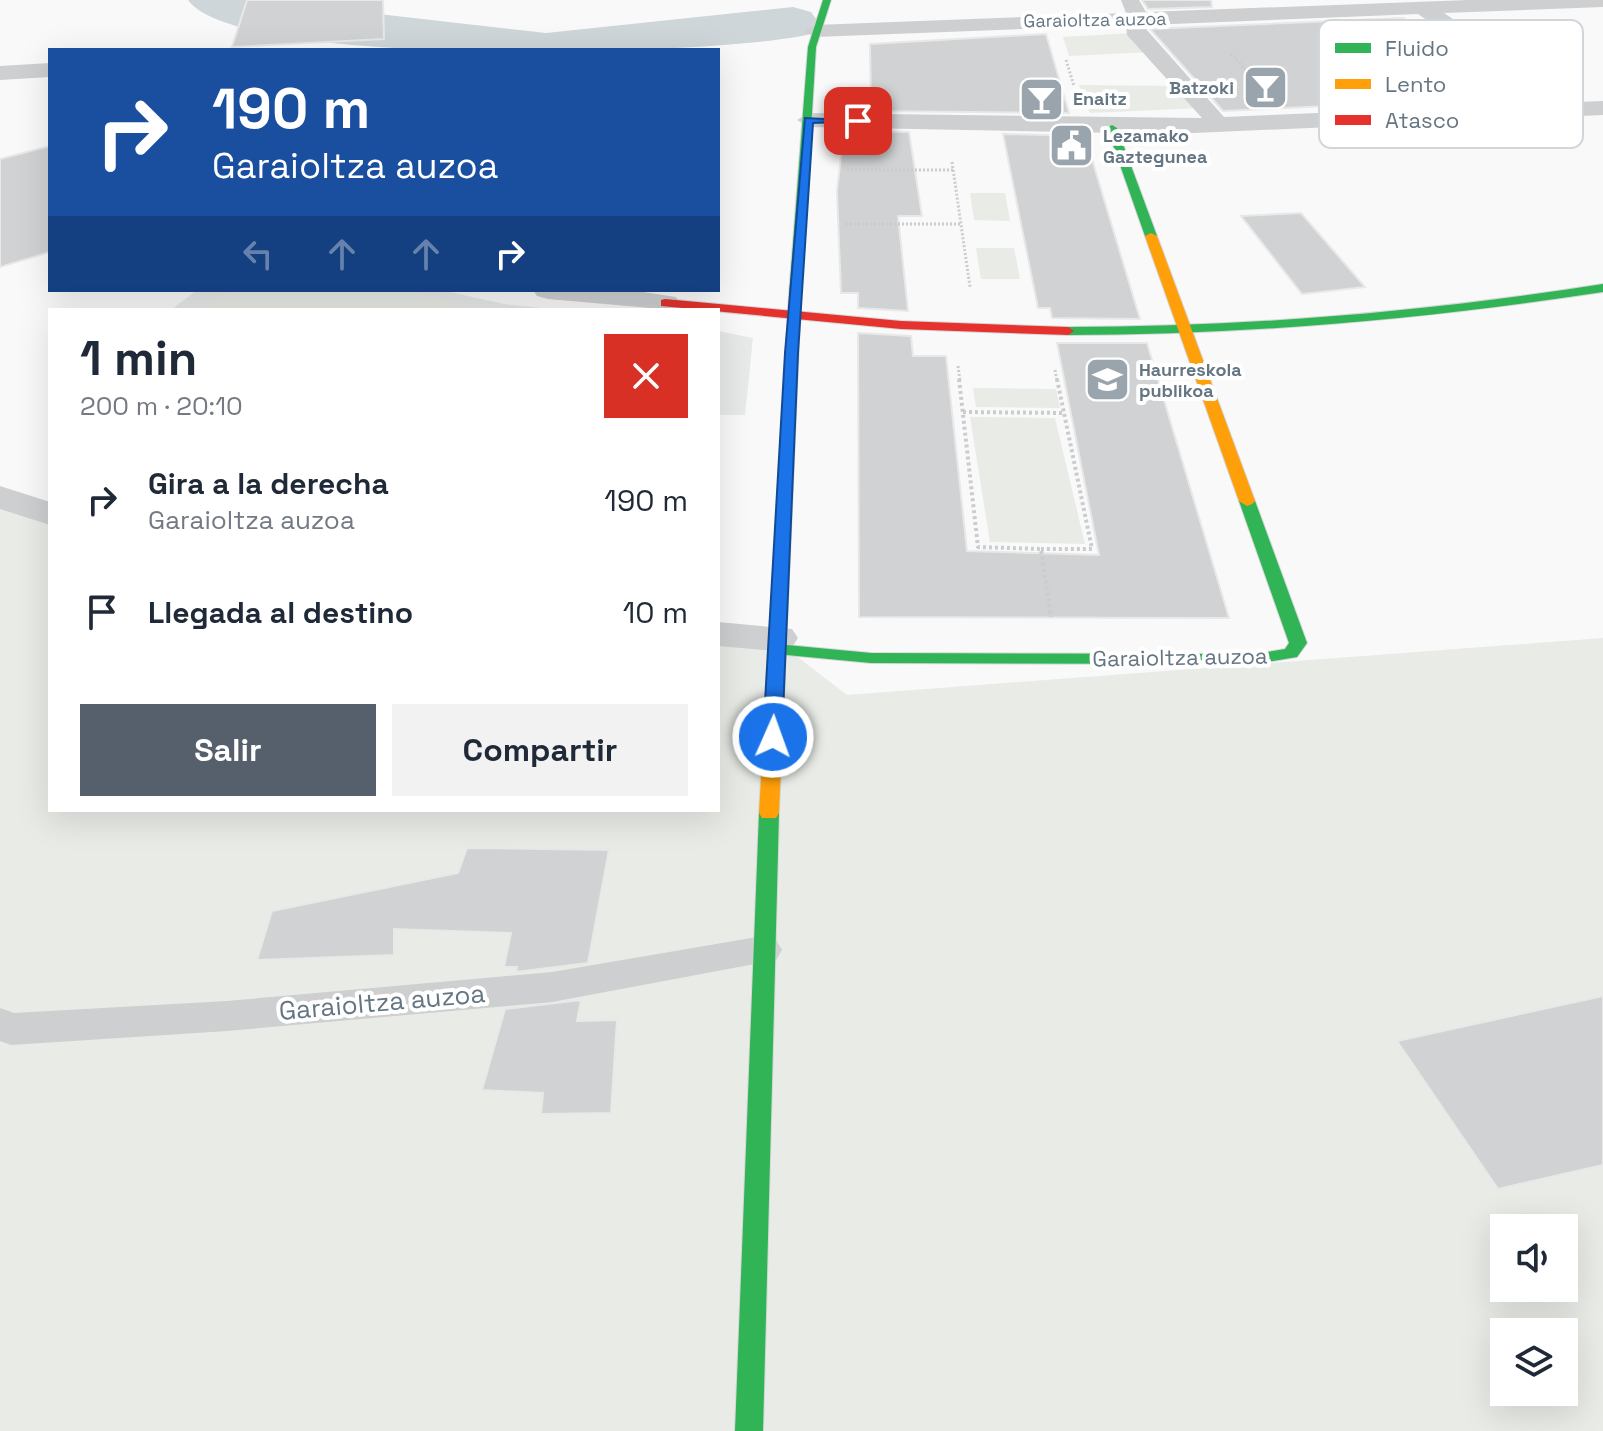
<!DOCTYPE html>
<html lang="es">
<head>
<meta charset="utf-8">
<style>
  :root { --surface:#fff; --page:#f2f2f3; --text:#1f2937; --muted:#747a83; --accent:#56606c }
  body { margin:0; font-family:"Space Grotesk",sans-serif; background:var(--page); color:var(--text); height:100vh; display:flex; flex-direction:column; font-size:30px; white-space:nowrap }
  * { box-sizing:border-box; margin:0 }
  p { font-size:26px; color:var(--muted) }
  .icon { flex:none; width:44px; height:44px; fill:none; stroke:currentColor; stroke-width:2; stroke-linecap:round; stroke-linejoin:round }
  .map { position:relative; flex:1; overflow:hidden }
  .sheet { position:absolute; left:48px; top:308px; width:672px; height:504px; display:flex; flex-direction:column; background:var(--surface); border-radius:0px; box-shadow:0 8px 32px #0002 }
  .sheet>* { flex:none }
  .top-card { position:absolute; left:48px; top:48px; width:672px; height:244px; border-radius:0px; box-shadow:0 8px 32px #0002; background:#1a4fa0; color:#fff; overflow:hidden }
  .buttons { position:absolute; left:1490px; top:1214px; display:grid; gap:16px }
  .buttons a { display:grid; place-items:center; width:88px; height:88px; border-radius:0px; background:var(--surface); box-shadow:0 8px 32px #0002; font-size:40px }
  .pin { position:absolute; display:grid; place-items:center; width:68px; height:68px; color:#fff; margin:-34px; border-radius:16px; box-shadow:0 4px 12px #0006 }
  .me { position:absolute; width:88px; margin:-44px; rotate:2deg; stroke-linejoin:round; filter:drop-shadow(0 0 6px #0008) }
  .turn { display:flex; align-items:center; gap:28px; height:168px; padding:0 32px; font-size:36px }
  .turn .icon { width:104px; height:104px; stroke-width:2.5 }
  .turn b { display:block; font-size:56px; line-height:68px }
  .lanes { display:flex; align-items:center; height:76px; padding:0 32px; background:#0003; justify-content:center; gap:40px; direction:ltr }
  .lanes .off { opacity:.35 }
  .round { display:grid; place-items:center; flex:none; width:84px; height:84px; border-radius:0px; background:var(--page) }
  .summary { display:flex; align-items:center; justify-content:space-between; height:136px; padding:0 32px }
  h1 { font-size:48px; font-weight:700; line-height:60px }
  .cta { display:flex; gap:16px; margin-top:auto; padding:16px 32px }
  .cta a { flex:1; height:92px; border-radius:0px; background:var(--accent); color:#fff; font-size:32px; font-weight:700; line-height:92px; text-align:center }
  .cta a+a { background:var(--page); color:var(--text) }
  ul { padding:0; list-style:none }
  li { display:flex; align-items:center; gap:24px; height:112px; padding:0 32px }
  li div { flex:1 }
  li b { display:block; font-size:30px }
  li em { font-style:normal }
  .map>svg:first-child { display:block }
  .built { fill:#e8e9e9 }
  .green { fill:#e8ebe6; fill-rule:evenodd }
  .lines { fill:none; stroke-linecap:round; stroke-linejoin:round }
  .river { fill:#ced6d9; fill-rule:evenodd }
  .building { fill:#d0d2d3; stroke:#e8e8e8; stroke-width:2 }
  .fast-casing { stroke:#d5d6d7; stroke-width:2 }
  .slow-casing { stroke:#d5d6d7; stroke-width:2 }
  .jam-casing { stroke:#d5d6d7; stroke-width:2 }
  .path-far1 { stroke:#cbcccd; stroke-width:3; stroke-dasharray:2 2; stroke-linecap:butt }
  .path { stroke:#cbcccd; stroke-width:4; stroke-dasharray:3 3; stroke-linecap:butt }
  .lane { fill:#cecfd0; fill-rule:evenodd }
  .street { fill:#cecfd0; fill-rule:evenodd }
  .fast { fill:#30b455; fill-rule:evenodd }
  .slow { fill:#ff9f0a; fill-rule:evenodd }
  .jam { fill:#e5322d; fill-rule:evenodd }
  .route { fill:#1a73e8; stroke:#114b97; stroke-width:2 }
  .labels { text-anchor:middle; stroke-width:8; stroke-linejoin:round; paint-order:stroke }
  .far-street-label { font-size:18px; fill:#657683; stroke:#fff }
  .far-poi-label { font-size:18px; font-weight:bold; fill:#657683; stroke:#fff; text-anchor:start }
  .street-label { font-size:22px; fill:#657683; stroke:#fff }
  .near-street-label { font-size:26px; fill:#657683; stroke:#fff }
  .key { fill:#fff; stroke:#d1d6da; stroke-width:2 }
  .key-label { font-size:22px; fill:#657683 }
</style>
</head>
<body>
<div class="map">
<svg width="1603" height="1431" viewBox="0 0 1603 1431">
  <rect width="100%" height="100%" fill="#f9f9f9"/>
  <g class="built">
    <path d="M197,290H441L504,304L560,310H171Z"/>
    <path d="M718,331L753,338L745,415H718Z"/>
  </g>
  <g class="green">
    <path d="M1133,33L1151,52L1069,56L1063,37Z"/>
    <path d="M1079,85L1180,86L1200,108L1090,113Z"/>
    <path d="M970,193H1005L1010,221L974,220Z"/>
    <path d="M976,248H1014L1020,279H981Z"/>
    <path d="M235,290H409L481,310H196Z"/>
    <path d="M973,388L1056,389L1060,408L976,407Z"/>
    <path d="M970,417L1055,418L1085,544L990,542Z"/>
    <path d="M0,508L50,525V810H718V631L760,628L847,695L1603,638V1431H0ZM1504,1228H1564V1288H1504ZM1504,1332H1564V1392H1504Z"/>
  </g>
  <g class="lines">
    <path class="river" d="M188,0H256L546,33L793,7L811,12L819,23L811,34C722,56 237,70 188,0Z"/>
  </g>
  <g class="building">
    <path d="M247,0H383L384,39L232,47Z"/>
    <path d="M1142,0H1211L1212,7L1148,9Z"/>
    <path d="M1403,18L1516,97L1223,111L1150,29Z"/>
    <path d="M1046,34L1069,113L871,111L870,44Z"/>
    <path d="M844,131L909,132L922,216H898L908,311L858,308V293H841L837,191Z"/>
    <path d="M1003,134L1085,136L1140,319L1052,318L1050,308H1038Z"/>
    <path d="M50,146V252L0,267V159Z"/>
    <path d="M1301,213L1365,287L1302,294L1241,216Z"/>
    <path d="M858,333L911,336L913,356H946L967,551L1099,555L1057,343H1147L1229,618L859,617Z"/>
    <path d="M467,848L609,850L588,963L516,972L517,967H504L511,933L394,929V955L257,960L272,911L458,873Z"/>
    <path d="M1603,996V1165L1498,1189L1397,1041Z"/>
    <path d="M581,1000L577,1021L617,1020L611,1113L541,1114L543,1093L482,1090L505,1009Z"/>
  </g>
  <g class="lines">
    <defs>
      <g id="fast">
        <path d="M823,0H831L816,47L801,295L795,299L789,295L808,47Z"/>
        <path d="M1112,125L1117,128L1157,236L1155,238L1145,236L1107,128Z"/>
        <path d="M1603,284V292C1425,319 1248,335 1068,335L1062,331L1068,327C1248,327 1425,312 1603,284Z"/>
        <path d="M1247,496L1255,501L1307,643L1297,657L1256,664L871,663L776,654L767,649L776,644L871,653L1256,654L1285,649L1289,643L1239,501Z"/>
        <path d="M769,806L776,808L779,813L763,1431H735L759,813L762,808Z"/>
      </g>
      <g id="slow">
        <path d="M1151,233L1157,236L1255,501L1252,504L1247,506L1239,501L1145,236Z"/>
        <path d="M795,291L801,295L779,813L776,818H762L759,813L789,295Z"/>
      </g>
      <path id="jam" d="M665,299L901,321L1068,327L1074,331L1068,335L901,329L661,306V300Z"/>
    </defs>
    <use href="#fast" class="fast-casing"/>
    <use href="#slow" class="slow-casing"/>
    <use href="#jam" class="jam-casing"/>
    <g class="path-far1">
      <path d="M1385,49L1418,75"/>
      <path d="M1231,54L1259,84"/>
      <path d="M1066,60L1074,86"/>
      <path d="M952,162L970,287"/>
      <path d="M847,170H954"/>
      <path d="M846,224H961"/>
      <path d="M958,366L960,381"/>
      <path d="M1055,370L1057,381"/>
    </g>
    <g class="path">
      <path d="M959,379L978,547L1041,549L1051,617"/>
      <path d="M1057,379L1064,413"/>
      <path d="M963,412L1064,413L1092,549H1041"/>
    </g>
    <path class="lane" d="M763,936L776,940L782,950L776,960L552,1002L227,1031L11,1045L0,1041V1008L14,1013L227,1001L552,972Z"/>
    <g class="street">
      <path d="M1121,0H1139L1146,12L1468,0H1603V7L1444,13L1576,102L1603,101V115L1172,134L809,127L797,120L809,113L1202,118L1127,35L1126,25L815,37L804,31L815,25L1126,13ZM1418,14L1547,103L1224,117L1146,29L1148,25Z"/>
      <path d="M50,63V77L0,80V66Z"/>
      <path d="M533,290H630L676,297L680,303L673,310L548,299L537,296Z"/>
      <path d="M0,486L50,502V525L0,509Z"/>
      <path d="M718,622L792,629L798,638L792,647L777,651L718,646Z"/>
    </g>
    <use href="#fast" class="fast"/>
    <use href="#slow" class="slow"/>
    <use href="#jam" class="jam"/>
  </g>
  <path class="route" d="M805,118L863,121L813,123L798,353L782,737L773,743L763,737L785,353Z"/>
  <defs>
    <symbol id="bar-square" viewBox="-11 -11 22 22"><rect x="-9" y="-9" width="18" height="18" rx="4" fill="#99a4ac" stroke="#fff"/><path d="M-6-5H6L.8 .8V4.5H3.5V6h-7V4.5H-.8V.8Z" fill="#fff"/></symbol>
    <symbol id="civic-square" viewBox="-11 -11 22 22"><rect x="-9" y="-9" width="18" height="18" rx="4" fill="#99a4ac" stroke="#fff"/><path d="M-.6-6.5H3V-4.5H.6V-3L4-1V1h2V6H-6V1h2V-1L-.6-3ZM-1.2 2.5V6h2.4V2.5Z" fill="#fff"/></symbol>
    <symbol id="school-square" viewBox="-11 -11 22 22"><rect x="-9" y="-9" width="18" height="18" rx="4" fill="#99a4ac" stroke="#fff"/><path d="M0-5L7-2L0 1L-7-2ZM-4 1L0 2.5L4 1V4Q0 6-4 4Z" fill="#fff"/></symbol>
  </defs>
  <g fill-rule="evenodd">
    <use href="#bar-square" x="1240" y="62" width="51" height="51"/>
    <use href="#bar-square" x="1016" y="74" width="51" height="51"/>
    <use href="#civic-square" x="1046" y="120" width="51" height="51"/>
    <use href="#school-square" x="1082" y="354" width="51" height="51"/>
  </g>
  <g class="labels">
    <g class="far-street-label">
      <text transform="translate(1095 20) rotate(-1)" y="6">Garaioltza auzoa</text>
    </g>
    <g class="far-poi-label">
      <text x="1234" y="94" text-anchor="end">Batzoki</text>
      <text x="1073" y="105">Enaitz</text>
      <text x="1103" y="142">Lezamako<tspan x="1103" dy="21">Gaztegunea</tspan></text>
      <text x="1139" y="376">Haurreskola<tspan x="1139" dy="21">publikoa</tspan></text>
    </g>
    <g class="street-label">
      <text transform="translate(1180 657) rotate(-1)" y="8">Garaioltza auzoa</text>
    </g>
    <g class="near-street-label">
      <text transform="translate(382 1002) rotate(-5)" y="9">Garaioltza auzoa</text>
    </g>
  </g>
  <rect x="1319" y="20" width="264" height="128" rx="12" class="key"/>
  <rect x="1335" y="43" width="36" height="10" fill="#30b455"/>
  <rect x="1335" y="79" width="36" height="10" fill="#ff9f0a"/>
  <rect x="1335" y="115" width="36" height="10" fill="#e5322d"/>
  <g class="key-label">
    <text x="1385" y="56">Fluido</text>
    <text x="1385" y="92">Lento</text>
    <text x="1385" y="128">Atasco</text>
  </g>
</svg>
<div class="buttons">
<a><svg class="icon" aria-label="sound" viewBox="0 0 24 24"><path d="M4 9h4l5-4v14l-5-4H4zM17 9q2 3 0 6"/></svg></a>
<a><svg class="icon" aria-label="layers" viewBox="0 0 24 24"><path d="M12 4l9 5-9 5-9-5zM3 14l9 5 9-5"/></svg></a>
</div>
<div class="pin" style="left:858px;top:121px;background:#d93025"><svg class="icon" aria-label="arrive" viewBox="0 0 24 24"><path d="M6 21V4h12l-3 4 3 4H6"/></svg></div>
<svg class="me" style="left:773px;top:737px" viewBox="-20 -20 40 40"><circle r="17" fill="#1a73e8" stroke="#fff" stroke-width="3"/><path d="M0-11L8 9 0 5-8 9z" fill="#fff"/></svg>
<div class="top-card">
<div class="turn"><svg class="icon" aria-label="right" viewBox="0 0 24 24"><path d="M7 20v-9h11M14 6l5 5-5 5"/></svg><div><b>190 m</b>Garaioltza auzoa</div></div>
<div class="lanes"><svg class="icon off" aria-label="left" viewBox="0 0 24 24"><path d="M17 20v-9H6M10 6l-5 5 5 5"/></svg><svg class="icon off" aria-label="ahead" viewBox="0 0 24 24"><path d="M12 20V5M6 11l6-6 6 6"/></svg><svg class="icon off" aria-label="ahead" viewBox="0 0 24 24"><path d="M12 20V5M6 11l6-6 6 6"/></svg><svg class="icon" aria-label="right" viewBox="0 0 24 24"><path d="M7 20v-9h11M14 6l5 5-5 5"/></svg></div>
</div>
<section class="sheet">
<div class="summary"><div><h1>1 min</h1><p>200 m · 20:10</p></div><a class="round" style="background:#d93025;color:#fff"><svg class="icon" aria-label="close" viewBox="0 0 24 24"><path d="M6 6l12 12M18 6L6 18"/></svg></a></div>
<ul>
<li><svg class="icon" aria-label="right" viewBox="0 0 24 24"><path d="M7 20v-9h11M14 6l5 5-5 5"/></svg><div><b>Gira a la derecha</b><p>Garaioltza auzoa</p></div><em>190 m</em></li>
<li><svg class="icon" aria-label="arrive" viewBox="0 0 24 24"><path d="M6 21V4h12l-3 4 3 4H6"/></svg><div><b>Llegada al destino</b></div><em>10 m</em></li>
</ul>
<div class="cta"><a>Salir</a><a>Compartir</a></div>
</section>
</div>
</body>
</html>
